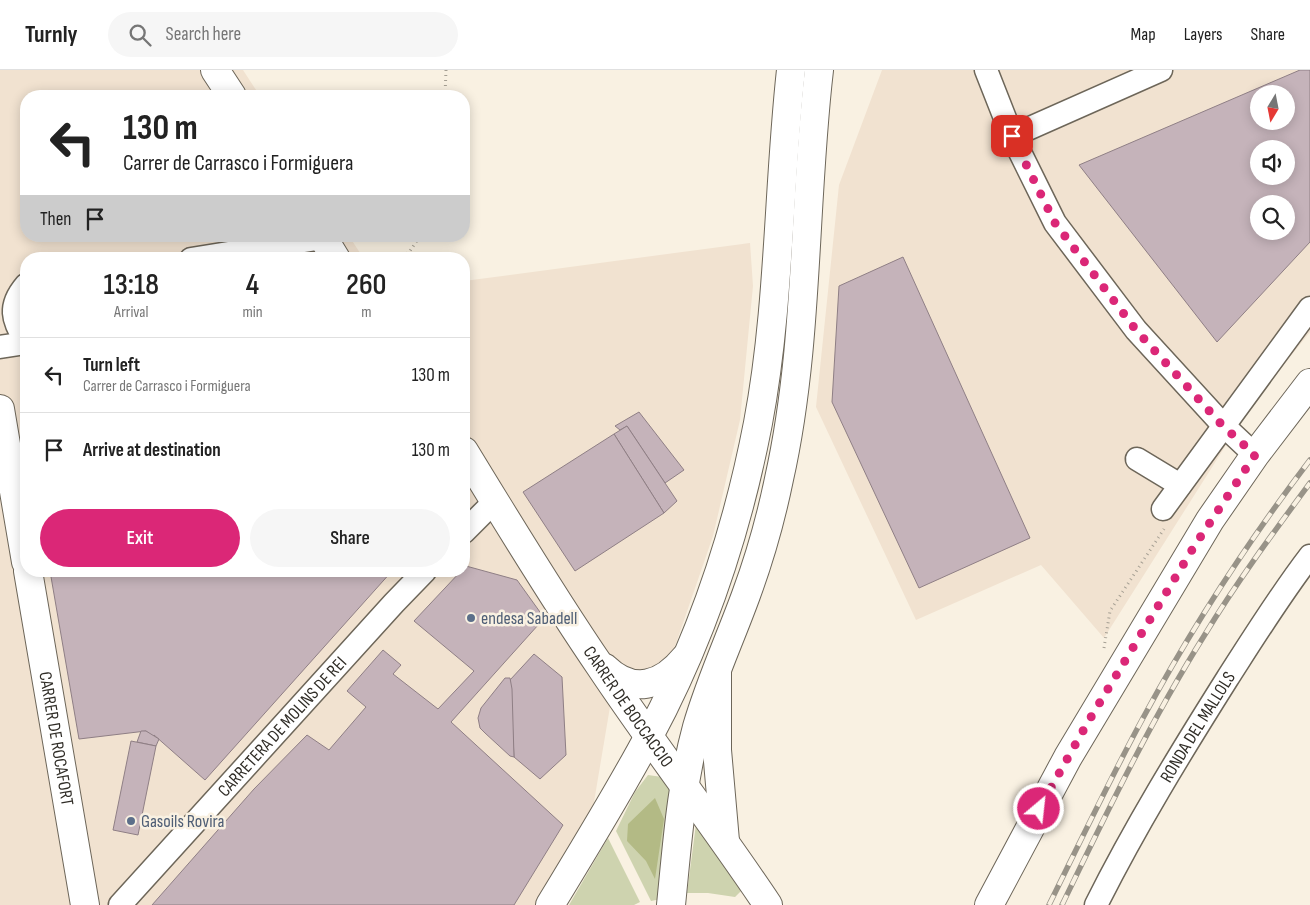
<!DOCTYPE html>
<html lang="en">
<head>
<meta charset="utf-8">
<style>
  :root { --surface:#fff; --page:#f6f6f6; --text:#222; --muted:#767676; --line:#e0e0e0; --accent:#db2777 }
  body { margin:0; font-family:"Sofia Sans Condensed",sans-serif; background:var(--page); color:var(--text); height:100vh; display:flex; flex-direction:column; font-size:19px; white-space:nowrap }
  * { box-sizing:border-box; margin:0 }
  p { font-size:16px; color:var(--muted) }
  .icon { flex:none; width:28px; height:28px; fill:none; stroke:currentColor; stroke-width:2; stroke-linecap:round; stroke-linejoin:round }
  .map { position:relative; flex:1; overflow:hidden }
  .details { position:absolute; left:20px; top:182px; width:450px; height:325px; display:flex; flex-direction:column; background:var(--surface); border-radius:20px; box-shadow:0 2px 12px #0003 }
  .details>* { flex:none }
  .guide { position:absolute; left:20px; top:20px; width:450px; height:152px; border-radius:20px; box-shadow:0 2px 12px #0003; background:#fff; color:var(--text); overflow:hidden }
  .needle { width:32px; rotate:190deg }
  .buttons { position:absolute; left:1250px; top:15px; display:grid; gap:10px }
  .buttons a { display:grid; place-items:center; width:45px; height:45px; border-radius:50%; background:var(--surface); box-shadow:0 2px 12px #0003; font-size:25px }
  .pin { position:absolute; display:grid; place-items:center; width:42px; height:42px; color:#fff; margin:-21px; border-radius:10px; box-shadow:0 2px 8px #0006 }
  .me { position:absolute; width:55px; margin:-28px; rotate:28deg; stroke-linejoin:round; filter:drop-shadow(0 0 4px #0008) }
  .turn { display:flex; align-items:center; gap:18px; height:105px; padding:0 20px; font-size:22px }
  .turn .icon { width:65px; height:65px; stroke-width:2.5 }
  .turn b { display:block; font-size:35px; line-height:42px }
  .then { display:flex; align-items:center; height:48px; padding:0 20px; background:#0003; gap:10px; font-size:19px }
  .eta { display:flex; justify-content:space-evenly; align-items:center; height:85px; text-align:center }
  .eta b { font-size:30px; font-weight:600; line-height:35px }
  .cta { display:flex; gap:10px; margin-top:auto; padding:10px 20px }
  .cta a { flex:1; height:58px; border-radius:30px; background:var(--accent); color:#fff; font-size:20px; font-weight:600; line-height:58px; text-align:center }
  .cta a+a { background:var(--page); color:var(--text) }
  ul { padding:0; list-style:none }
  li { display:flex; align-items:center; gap:15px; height:75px; padding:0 20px; border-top:1px solid var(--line) }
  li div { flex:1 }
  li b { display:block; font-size:19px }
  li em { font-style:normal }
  header { display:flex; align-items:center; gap:30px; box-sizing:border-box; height:70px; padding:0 25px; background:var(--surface); border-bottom:1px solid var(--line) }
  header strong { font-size:24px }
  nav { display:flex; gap:28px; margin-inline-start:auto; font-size:18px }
  .search { width:350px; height:45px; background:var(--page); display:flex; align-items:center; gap:12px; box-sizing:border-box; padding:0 18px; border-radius:28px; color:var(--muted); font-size:19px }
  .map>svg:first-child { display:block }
  .industrial { fill:#f1e2d0; fill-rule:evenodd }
  .green { fill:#ced3af }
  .forest { fill:#b3ba85 }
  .building { fill:#c5b3ba; stroke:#8f7f85; fill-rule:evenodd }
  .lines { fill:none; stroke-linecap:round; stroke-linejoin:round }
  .minor-casing { stroke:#6d6659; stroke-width:25 }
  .major-casing { stroke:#6d6659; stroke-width:30 }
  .highway-casing { stroke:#6d6659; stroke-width:30 }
  .path { stroke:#a59f93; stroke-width:3; stroke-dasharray:1 4; stroke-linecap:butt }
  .minor { stroke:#fff; stroke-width:22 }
  .major { stroke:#fff; stroke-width:28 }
  .highway { stroke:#fff; stroke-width:28 }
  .rail-casing { stroke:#989388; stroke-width:5.5 }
  .rail { stroke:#f9f1e2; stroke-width:4; stroke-dasharray:11; stroke-linecap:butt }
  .route { stroke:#db2777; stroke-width:9; stroke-dasharray:0 16.2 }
  .service-dot { fill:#5c6f8a; stroke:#f9f1e2; stroke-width:2 }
  .labels { text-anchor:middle; stroke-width:5; stroke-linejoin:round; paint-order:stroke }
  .service-label { font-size:18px; fill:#4e5e75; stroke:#f9f1e2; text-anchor:start }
  .street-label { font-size:18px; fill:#302d27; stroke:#f9f1e2 }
</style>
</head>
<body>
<header>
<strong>Turnly</strong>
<div class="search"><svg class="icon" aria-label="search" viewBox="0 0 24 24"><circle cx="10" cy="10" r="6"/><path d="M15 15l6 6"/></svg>Search here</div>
<nav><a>Map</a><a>Layers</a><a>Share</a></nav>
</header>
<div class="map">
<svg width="1310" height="835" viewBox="0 0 1310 835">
  <rect width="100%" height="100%" fill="#f9f1e2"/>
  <g class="industrial">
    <path d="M0,0H243L260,26H26V166H349L364,189H26V501H464V211L750,173L753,216L740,350L713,466L662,614L614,613L593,738L535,835H0Z"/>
    <path d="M882,0H1310V262L1252,334L1104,568L1041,495L916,550L816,337L839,115ZM1259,24H1286V51H1259ZM1259,79H1286V106H1259ZM1259,134H1286V161H1259Z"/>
  </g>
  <g class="green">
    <path d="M298,178L311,182L315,189H221Z"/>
    <path d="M648,705L662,707L671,721L661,829L651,831L616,761L635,722Z"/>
    <path d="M696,754L741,821L735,827L708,823H687Z"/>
    <path d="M608,768L640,832L634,835H569Z"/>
  </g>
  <path class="forest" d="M655,728L664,749L655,809L646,791L627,771L628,754Z"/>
  <g class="building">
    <path d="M1300,0H1310V172L1217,272L1079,95ZM1259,24H1286V51H1259ZM1259,79H1286V106H1259ZM1259,134H1286V161H1259Z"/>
    <path d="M903,187L1030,468L919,518L832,332L839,216Z"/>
    <path d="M639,342L684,400L665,413L627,356L620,360L615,356Z"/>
    <path d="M627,356L677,431L664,443L614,364Z"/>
    <path d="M614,364L664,443L575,501L523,422Z"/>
    <path d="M466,496L517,510L545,549V555L539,554L451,652L563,755L514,835H152L254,719L307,665L329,680L366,637L347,621L383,580L401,595L393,604L438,639L474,601L414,551L461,501H464Z"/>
    <path d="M50,501H392L205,710L154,665L153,667L146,661L79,669Z"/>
    <path d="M534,584L562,607L566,685L540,709L514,687L510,610Z"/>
    <path d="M505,608H510L512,619L514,687L510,686L485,663L480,658L478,648L481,638Z"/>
    <path d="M141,661H146L159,669L156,676L137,672Z"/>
    <path d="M131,671L156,676L138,765L113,760Z"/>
  </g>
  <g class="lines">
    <defs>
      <g id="minor">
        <path d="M986,0L1012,66L1055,153L1136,260L1223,355L1255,385"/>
        <path d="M1012,66L1161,0"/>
        <path d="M191,189L323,168"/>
        <path d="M26,215C8,236 12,250 26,272"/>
        <path d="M0,277L26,273"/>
        <path d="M1137,389L1180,415"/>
        <path d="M1163,439L1310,238"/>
        <path d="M464,462L495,431"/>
        <path id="s1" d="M120,835L394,533L425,501"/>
        <path id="s2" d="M1096,835C1135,757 1181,682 1227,609C1254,567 1280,525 1310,486"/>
      </g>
      <g id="major">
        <path d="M215,0L232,26"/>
        <path d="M322,166L336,189"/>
        <path d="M0,339L26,492"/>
        <path id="s3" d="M464,381C508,453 552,526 600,596C654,677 714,754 768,835"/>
        <path id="s4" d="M28,501L85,835"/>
        <path d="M605,598C633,625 662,616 685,588"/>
        <path d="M717,602V680L725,771"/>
        <path d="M989,835L1068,687L1210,450L1255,385L1310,313"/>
      </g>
      <g id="highway">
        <path d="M550,835C584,779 618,724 649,666C701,569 737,462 758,353C780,237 778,118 791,0"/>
        <path d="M671,835C677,776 681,715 697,657C710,612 730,569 746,525C760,487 771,448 779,409C809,275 803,136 819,0"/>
      </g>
    </defs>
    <use href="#minor" class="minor-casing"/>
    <use href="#major" class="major-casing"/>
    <use href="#highway" class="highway-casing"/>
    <g class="path">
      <path d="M445,26L446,0"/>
      <path d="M398,189L410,181L420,166"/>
      <path d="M1104,578L1110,541L1164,459"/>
    </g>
    <use href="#minor" class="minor"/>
    <use href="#major" class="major"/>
    <use href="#highway" class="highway"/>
    <defs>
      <g id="rail">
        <path d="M1049,835C1080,772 1110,709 1143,648C1191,559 1249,470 1310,390"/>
        <path d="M1062,835C1106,744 1150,652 1204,566C1236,513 1273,463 1310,413"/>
      </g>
    </defs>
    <use href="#rail" class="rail-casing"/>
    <use href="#rail" class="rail"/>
  </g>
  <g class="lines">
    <path class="route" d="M1012,66L1055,153L1136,260L1222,355L1255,385L1195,475L1088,652L1039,739"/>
  </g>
  <g class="service-dot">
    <circle cx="471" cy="548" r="5"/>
    <circle cx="131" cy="751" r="5"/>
  </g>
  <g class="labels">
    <g class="service-label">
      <text x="481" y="554">endesa Sabadell</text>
      <text x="141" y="757">Gasoils Rovira</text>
    </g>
    <g class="street-label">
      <text dy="6" stroke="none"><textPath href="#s3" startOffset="304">CARRER DE BOCCACCIO</textPath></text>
      <text dy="6" stroke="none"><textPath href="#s1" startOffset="241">CARRETERA DE MOLINS DE REI</textPath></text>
      <text dy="6" stroke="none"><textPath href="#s2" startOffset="205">RONDA DEL MALLOLS</textPath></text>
      <text dy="6" stroke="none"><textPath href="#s4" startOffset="170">CARRER DE ROCAFORT</textPath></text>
    </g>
  </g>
</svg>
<div class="buttons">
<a><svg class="needle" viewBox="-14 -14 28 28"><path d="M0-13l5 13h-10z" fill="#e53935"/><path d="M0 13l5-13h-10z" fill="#767676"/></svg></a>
<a><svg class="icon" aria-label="sound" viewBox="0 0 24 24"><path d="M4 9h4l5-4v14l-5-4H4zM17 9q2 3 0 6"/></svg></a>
<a><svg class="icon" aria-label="search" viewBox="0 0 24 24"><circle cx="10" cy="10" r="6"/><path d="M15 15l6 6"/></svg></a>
</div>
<div class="pin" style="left:1012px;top:66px;background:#d93025"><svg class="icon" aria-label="arrive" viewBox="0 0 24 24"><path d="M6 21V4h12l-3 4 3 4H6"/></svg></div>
<svg class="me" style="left:1039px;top:739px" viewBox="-20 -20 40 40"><circle r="17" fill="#db2777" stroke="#fff" stroke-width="3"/><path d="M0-11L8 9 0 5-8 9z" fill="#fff"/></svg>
<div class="guide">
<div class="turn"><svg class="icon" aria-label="left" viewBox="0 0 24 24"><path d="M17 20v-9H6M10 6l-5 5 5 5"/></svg><div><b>130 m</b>Carrer de Carrasco i Formiguera</div></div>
<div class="then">Then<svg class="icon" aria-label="arrive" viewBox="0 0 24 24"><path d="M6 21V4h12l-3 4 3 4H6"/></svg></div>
</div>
<section class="details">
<div class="eta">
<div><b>13:18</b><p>Arrival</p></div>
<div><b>4</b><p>min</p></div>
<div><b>260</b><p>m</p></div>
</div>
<ul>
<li><svg class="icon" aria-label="left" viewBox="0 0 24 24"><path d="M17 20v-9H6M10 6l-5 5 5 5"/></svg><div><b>Turn left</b><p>Carrer de Carrasco i Formiguera</p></div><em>130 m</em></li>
<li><svg class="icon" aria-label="arrive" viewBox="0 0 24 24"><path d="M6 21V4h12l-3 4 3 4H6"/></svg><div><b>Arrive at destination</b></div><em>130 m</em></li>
</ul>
<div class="cta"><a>Exit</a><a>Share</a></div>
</section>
</div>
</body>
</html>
